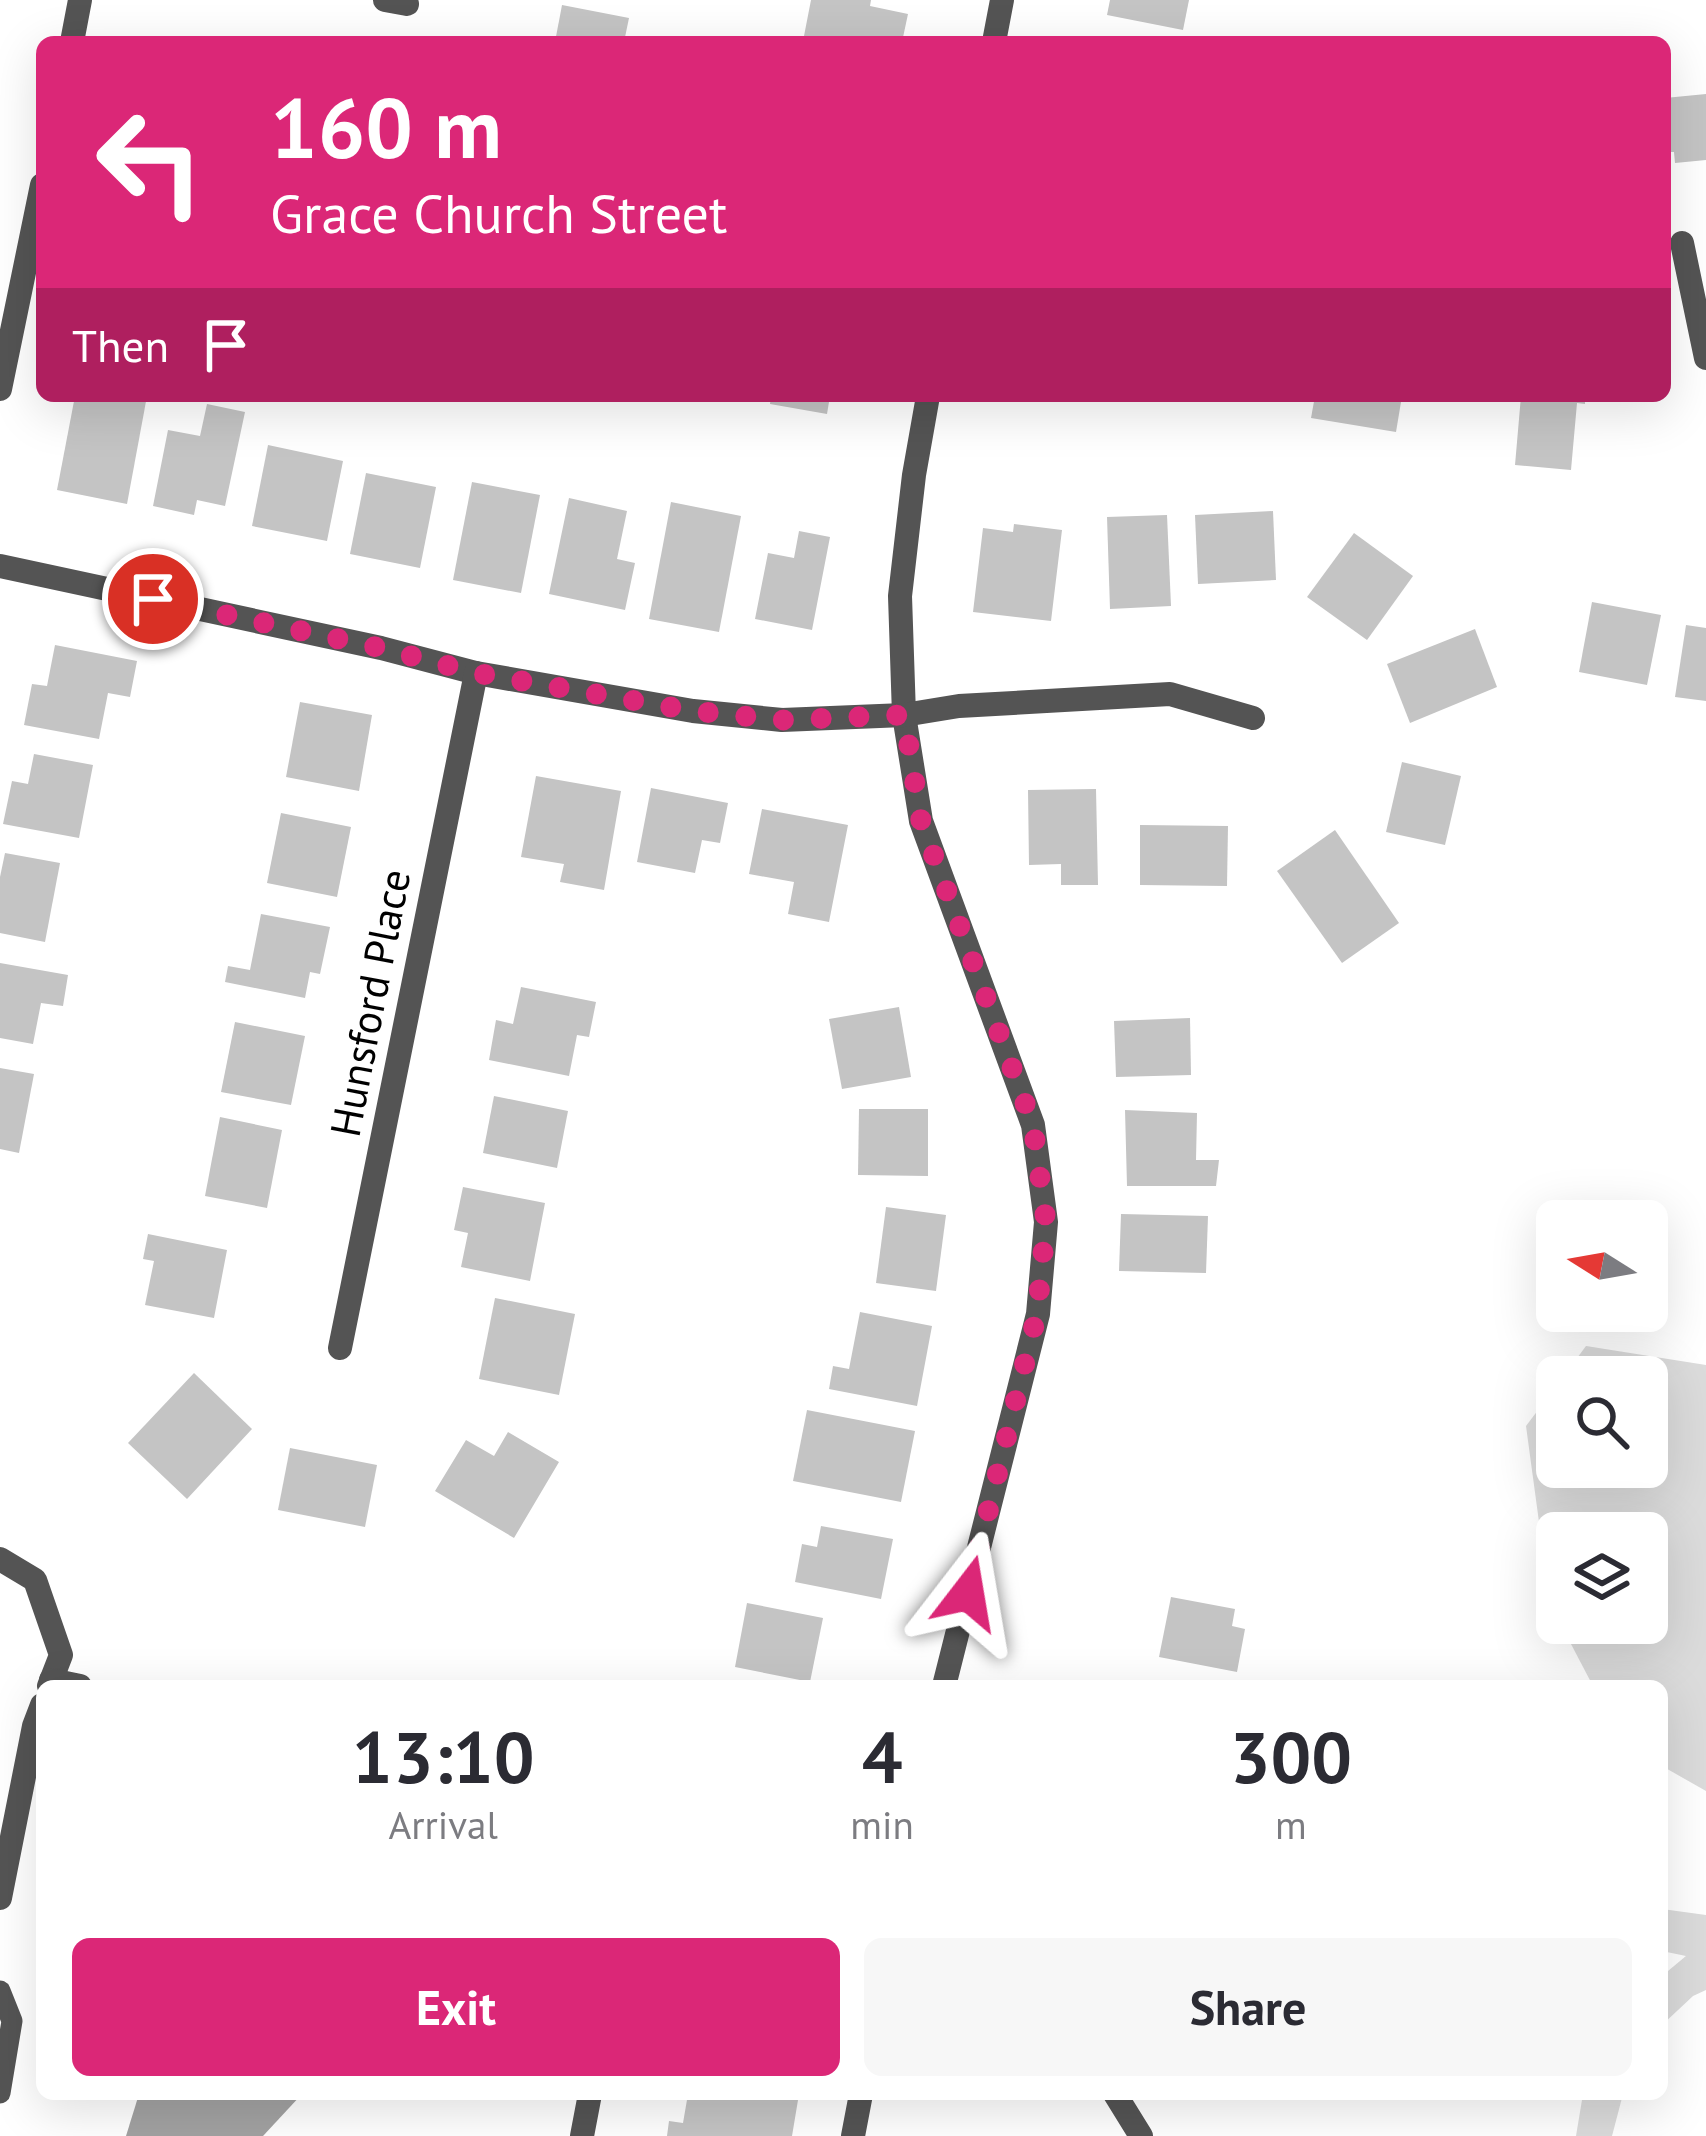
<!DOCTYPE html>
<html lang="en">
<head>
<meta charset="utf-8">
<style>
  :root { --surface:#fff; --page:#f7f7f7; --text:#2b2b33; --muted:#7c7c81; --accent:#db2777 }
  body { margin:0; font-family:"PT Sans",sans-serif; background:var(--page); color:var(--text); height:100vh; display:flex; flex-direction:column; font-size:45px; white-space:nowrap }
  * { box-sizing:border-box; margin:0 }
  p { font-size:39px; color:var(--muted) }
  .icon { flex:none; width:66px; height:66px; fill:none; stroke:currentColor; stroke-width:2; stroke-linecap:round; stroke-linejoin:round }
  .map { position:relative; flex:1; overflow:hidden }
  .side { position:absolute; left:36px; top:1680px; width:1632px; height:420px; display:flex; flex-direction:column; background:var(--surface); border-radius:18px; box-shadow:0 12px 48px #0002 }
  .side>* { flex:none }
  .guide { position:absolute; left:36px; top:36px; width:1635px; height:366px; border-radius:18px; box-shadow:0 12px 48px #0002; background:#db2777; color:#fff; overflow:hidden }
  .needle { width:78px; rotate:281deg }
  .tools { position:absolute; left:1536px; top:1200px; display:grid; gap:24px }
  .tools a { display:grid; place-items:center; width:132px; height:132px; border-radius:18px; background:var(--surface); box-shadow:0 12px 48px #0002; font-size:60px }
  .pin { position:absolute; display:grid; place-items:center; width:102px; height:102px; color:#fff; margin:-51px; border:6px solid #fff; border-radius:50%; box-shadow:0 3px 12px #0007 }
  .me { position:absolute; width:132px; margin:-66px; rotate:14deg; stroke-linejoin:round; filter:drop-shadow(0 0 9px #0008) }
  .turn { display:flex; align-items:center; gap:42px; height:252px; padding:0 36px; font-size:54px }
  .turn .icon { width:156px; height:156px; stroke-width:2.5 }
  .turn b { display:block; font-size:84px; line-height:102px }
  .then { display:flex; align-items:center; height:114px; padding:0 36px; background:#0003; gap:24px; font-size:45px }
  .eta { display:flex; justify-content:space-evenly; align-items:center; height:204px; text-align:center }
  .eta b { font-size:72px; font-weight:700; line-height:84px }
  .cta { display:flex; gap:24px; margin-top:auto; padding:24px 36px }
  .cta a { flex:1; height:138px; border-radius:18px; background:var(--accent); color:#fff; font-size:48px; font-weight:700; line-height:138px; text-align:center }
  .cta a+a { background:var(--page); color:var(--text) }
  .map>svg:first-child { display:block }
  .green { fill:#dbdbdb }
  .water { fill:#a2a2a2 }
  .building { fill:#c4c4c4 }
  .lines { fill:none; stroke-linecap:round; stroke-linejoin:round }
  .lane { stroke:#545454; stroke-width:21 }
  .street { stroke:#545454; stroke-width:24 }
  .route { stroke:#db2777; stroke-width:21; stroke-dasharray:0 37.8 }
  .labels { text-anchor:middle; stroke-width:9; stroke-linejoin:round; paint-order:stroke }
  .street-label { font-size:42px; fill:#000; stroke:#fff }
</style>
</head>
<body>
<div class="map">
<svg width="1706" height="2136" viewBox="0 0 1706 2136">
  <rect width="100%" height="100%" fill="#fff"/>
  <g class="green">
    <path d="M1586,1346L1706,1365V1791L1662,1766V1686H1593L1560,1623H1647V1533H1557V1617L1550,1603L1526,1426L1557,1385V1467H1647V1377H1563Z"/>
    <path d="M1662,1909L1706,1915V1990L1693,1996L1662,2025V1976L1686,1956L1662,1951Z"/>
    <path d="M1583,2094H1623L1612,2136H1576Z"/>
  </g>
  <path class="water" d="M139,2094H302L263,2136H126Z"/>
  <g class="building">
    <path d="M811,0H871L870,6L908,14L902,42H834L804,36Z"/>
    <path d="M1110,0H1189L1183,30L1107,15Z"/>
    <path d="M562,5L629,18L624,42H555Z"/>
    <path d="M1706,94V160L1675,163L1674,152H1665V98Z"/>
    <path d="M75,396H147L127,504L57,490Z"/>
    <path d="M771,396H830L827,414L770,404Z"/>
    <path d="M1315,396H1402L1396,432L1311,418Z"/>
    <path d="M1521,396H1585V404L1577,403L1571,470L1515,465Z"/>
    <path d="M207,404L245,412L225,506L197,500L194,515L153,506L168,430L200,436Z"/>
    <path d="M268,445L343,461L327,541L252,526Z"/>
    <path d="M366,473L436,487L420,568L350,554Z"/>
    <path d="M472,482L540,495L521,593L453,580Z"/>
    <path d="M569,498L627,511L617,559L635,563L625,610L549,594Z"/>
    <path d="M671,502L741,516L719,632L649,619Z"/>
    <path d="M1273,511L1276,580L1198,584L1195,515Z"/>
    <path d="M1167,515L1171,606L1110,609L1107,517Z"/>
    <path d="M1014,524L1062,530L1051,621L973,612L983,528L1013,532Z"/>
    <path d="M799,531L830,537L812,630L755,619L768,553L794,558Z"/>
    <path d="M1354,533L1413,576L1367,640L1307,597Z"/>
    <path d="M1592,602L1661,615L1647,685L1579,672Z"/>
    <path d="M1686,625L1706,628V701L1675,697Z"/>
    <path d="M1475,629L1497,687L1410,723L1387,664Z"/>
    <path d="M55,645L137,661L130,697L108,693L99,739L24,725L32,684L47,686Z"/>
    <path d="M300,702L372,715L359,791L286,777Z"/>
    <path d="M34,754L93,765L79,838L3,824L12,781L28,784Z"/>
    <path d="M1402,762L1461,776L1445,845L1386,832Z"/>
    <path d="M536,776L621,791L604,890L560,882L564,864L521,857Z"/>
    <path d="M651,788L728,803L720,843L702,840L695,873L637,862Z"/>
    <path d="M1096,789L1098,885H1061V864L1029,865L1028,790Z"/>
    <path d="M762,809L848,825L829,922L788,914L794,882L749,874Z"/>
    <path d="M281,813L351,827L337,897L267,883Z"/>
    <path d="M1140,825L1228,826L1227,886L1140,885Z"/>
    <path d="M1335,830L1399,923L1342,963L1277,871Z"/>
    <path d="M5,853L60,863L45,942L0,933V877Z"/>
    <path d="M261,914L330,927L320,974L310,972L305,998L225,982L228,966L250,970Z"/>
    <path d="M0,963L68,975L63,1006L41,1003L33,1044L0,1038Z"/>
    <path d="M521,987L596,1002L589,1037L577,1035L569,1076L489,1060L496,1020L513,1024Z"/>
    <path d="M899,1007L911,1077L842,1089L829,1019Z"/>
    <path d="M1190,1018L1191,1075L1116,1077L1114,1021Z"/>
    <path d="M235,1022L305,1036L291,1105L221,1092Z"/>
    <path d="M0,1068L34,1074L19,1153L0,1149Z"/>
    <path d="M494,1096L568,1111L557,1168L483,1153Z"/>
    <path d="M859,1109H928V1176L858,1175Z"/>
    <path d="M1125,1110L1197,1113L1196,1160H1219L1216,1186H1127Z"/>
    <path d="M220,1117L282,1130L267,1208L205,1196Z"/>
    <path d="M463,1187L545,1203L530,1281L461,1267L468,1233L454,1230Z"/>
    <path d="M886,1207L946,1215L936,1291L876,1283Z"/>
    <path d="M1121,1214L1208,1216L1206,1273L1119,1271Z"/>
    <path d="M148,1234L227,1250L214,1318L145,1305L154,1261L143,1259Z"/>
    <path d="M495,1298L575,1314L559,1395L479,1379Z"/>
    <path d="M860,1312L932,1326L917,1406L829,1389L833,1366L849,1369Z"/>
    <path d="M194,1373L252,1429L187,1499L128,1443Z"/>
    <path d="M807,1410L915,1431L901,1502L793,1481Z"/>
    <path d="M508,1432L559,1462L514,1538L435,1491L466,1440L494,1456Z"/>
    <path d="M290,1448L377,1465L365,1527L278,1510Z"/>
    <path d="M821,1526L893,1539L881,1599L795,1582L802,1544L817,1547Z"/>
    <path d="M1171,1597L1235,1609L1232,1626L1245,1629L1237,1672L1159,1657Z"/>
    <path d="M747,1603L823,1618L810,1682L735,1667Z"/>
    <path d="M688,2094H799L792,2136H667L669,2121L683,2123Z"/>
  </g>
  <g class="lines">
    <path class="lane" d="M0,1991L12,2021L0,2093"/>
    <g class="street">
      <path d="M385,0L407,4"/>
      <path d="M72,42L80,0"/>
      <path d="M994,42L1002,0"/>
      <path d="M1682,243L1706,358"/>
      <path d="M0,389L42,185"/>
      <path d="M928,396L914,475L900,596L904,715L921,821L1033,1125L1046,1222L1038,1314L944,1686"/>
      <path d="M0,566L381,648L476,673L693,711L782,720L904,715L959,706L1170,694L1253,718"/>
      <path d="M340,1348L476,673"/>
      <path d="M0,1559L35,1580L61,1655L49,1686"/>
      <path d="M51,1680L80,1686"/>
      <path d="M0,1898L34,1726L42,1705"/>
      <path d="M1115,2094L1141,2136"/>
      <path d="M582,2136L590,2094"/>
      <path d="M853,2136L861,2094"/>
    </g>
  </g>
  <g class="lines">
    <path class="route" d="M153,599L381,648L476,673L693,711L782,720L904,715L921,821L1033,1125L1046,1222L1037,1314L968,1593"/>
  </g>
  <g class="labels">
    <g class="street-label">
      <text transform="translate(370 1003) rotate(-79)" y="15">Hunsford Place</text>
    </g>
  </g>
</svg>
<div class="tools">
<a><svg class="needle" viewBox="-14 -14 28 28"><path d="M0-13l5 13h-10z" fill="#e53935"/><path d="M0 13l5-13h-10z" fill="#7c7c81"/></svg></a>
<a><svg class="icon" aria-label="search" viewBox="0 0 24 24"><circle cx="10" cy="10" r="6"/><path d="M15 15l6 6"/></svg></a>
<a><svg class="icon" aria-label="layers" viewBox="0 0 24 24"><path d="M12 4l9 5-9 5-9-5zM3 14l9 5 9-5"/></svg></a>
</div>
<div class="pin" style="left:153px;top:599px;background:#d93025"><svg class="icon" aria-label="arrive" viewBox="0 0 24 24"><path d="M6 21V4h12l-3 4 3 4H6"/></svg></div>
<svg class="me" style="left:968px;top:1593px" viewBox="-20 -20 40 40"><path d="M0-17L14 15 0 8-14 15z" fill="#db2777" stroke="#fff" stroke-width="4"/></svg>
<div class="guide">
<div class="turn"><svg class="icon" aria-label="left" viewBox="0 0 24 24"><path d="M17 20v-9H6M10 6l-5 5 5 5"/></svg><div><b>160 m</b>Grace Church Street</div></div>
<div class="then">Then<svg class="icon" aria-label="arrive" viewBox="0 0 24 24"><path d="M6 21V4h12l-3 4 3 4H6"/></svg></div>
</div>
<section class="side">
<div class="eta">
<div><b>13:10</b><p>Arrival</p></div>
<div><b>4</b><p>min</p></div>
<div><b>300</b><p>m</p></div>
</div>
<div class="cta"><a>Exit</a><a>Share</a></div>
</section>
</div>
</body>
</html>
